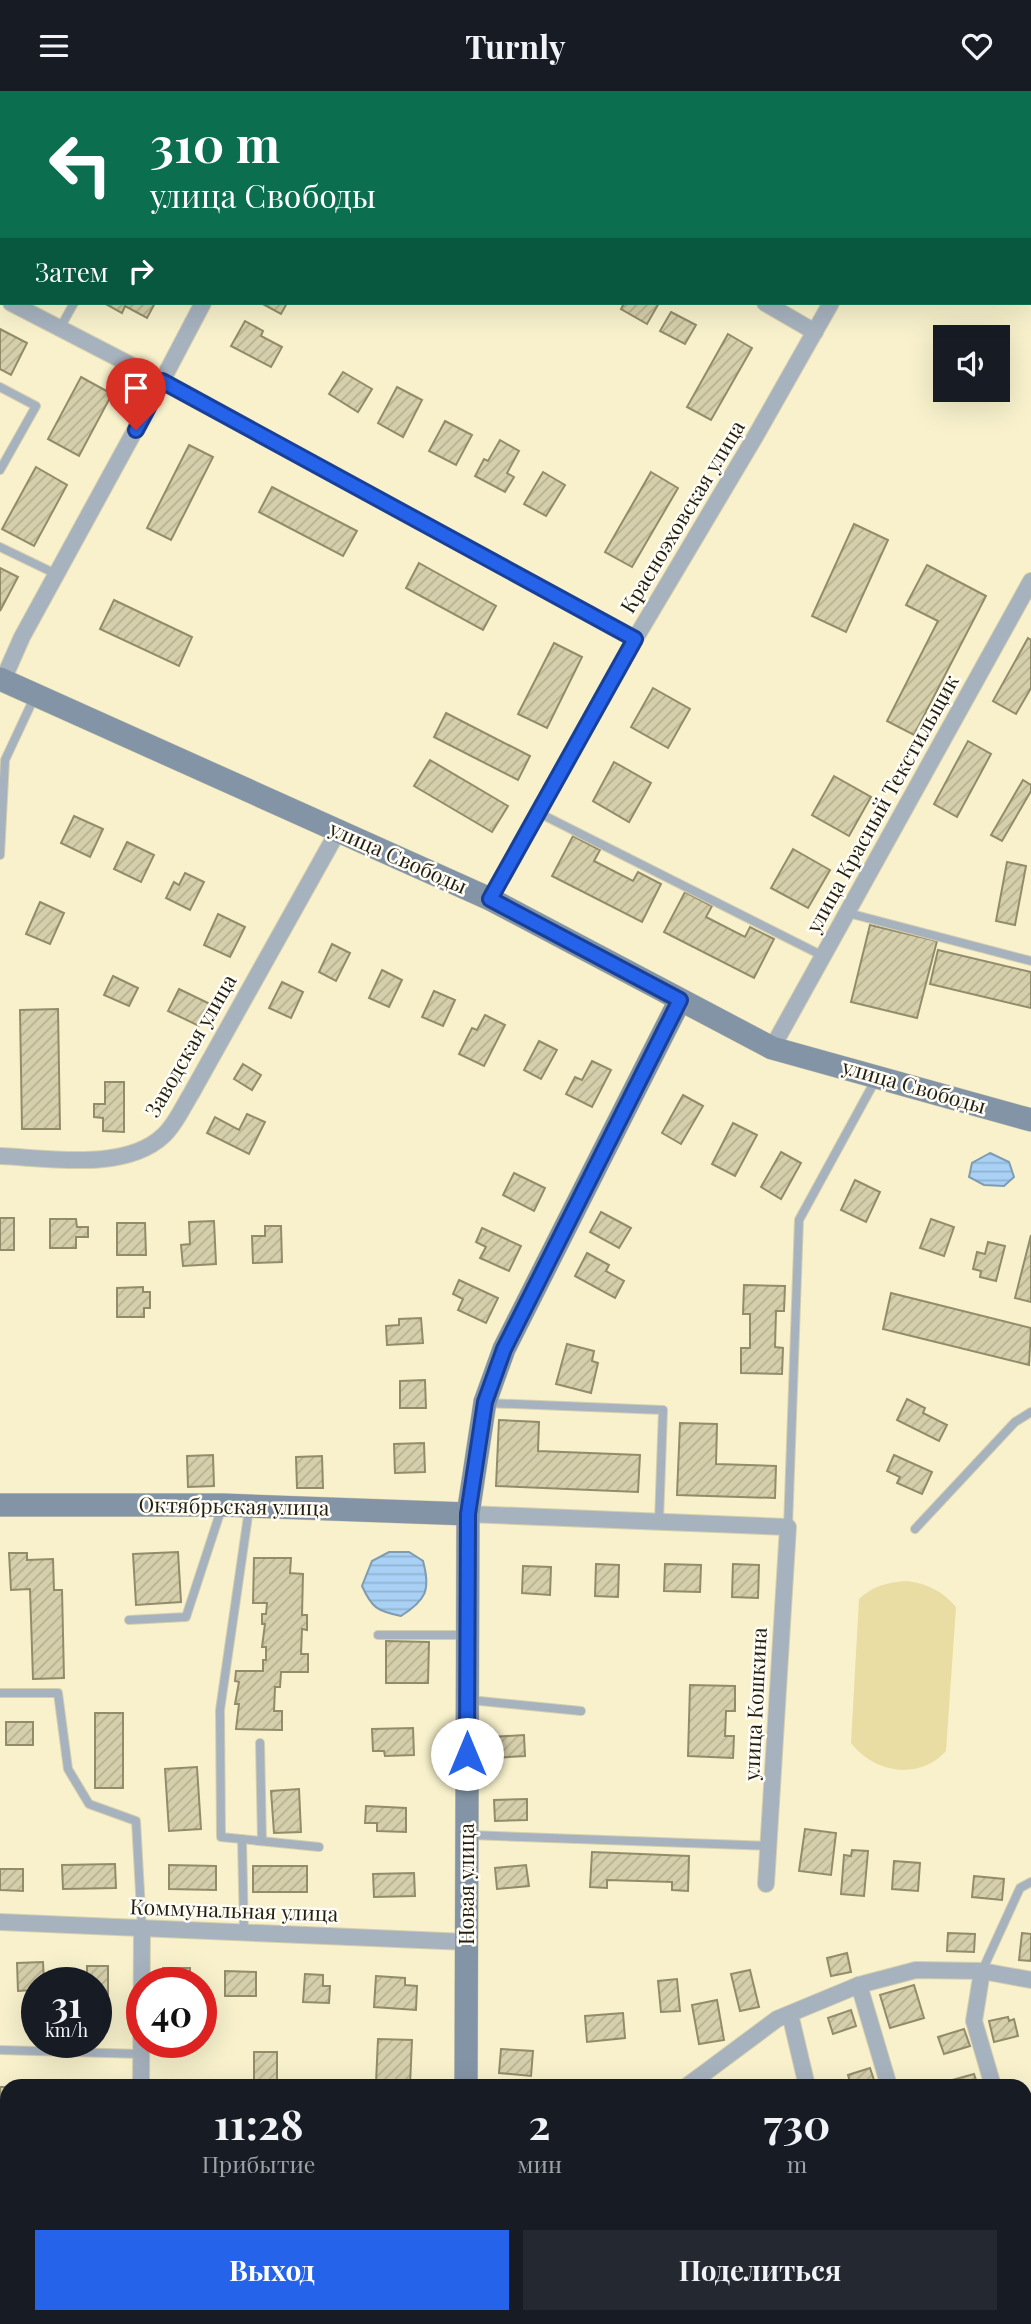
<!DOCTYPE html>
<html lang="ru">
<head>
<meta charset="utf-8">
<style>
  :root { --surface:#171b24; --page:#242831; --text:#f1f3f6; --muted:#9ea1a6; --accent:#2563eb }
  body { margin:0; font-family:"Playfair Display",serif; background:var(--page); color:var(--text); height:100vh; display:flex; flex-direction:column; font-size:26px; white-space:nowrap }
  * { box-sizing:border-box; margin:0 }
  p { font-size:23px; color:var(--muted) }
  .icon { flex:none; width:38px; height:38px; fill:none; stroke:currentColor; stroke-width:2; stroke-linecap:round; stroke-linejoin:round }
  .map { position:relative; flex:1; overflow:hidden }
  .details { position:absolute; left:0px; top:1988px; width:1032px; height:245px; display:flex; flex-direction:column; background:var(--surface); border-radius:21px 21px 0 0; box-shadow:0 7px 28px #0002 }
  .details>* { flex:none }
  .hud { position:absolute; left:0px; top:0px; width:1032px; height:214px; box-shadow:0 7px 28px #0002; background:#0b6e4f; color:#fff; overflow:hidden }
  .controls { position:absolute; left:933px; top:234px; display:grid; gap:14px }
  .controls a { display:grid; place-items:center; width:77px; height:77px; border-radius:0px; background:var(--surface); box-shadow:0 7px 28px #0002; font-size:35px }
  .speed { position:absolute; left:21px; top:1876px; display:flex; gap:14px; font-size:35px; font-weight:700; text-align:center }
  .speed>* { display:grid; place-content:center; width:91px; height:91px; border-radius:50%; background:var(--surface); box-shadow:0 7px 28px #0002; line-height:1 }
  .speed small { font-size:18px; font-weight:400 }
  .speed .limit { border:10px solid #d22; background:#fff; color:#111 }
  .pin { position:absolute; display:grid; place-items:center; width:60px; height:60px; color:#fff; margin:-72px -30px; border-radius:50% 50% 50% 0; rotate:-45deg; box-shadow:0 0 7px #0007 }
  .pin .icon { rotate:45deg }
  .me { position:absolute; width:77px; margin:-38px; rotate:0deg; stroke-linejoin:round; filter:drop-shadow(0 0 5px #0008) }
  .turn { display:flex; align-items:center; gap:24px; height:147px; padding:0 35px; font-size:32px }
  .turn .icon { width:91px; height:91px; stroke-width:2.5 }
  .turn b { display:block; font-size:49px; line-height:60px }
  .then { display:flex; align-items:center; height:66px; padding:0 35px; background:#0003; gap:14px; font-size:26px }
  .eta { display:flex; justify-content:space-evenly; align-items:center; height:119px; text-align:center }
  .eta b { font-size:42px; font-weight:700; line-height:49px }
  .primary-button { display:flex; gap:14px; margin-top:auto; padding:14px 35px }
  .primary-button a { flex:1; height:80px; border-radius:0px; background:var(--accent); color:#fff; font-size:28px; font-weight:700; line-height:80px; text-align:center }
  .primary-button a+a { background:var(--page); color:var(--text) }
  header { display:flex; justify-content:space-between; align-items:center; height:91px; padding:0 35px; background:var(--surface); font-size:32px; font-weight:700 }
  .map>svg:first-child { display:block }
  .garden { fill:#eadda3 }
  .water { fill:url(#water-rules); stroke:#809cb1; stroke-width:2 }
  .building { fill:url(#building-hatch); stroke:#938c6a; stroke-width:2 }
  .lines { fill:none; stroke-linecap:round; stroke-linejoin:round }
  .lane-casing { stroke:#d6cfae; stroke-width:10 }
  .street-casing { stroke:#d6cfae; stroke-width:18 }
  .secondary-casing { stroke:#d6cfae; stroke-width:24 }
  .lane { stroke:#a6b2be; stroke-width:8 }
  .street { stroke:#a6b2be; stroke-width:16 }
  .secondary { stroke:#8294a5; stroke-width:23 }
  .route-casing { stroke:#184099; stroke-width:18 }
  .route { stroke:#2563eb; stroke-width:12 }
  .labels { text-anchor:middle; stroke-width:5; stroke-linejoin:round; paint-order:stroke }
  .street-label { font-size:21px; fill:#221f12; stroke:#fffdf6 }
</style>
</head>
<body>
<header><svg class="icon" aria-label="menu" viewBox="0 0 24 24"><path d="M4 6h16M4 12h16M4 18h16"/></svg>Turnly<svg class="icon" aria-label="heart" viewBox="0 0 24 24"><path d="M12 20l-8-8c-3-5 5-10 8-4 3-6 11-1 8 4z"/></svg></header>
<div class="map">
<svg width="1031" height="2233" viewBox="0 0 1031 2233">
  <defs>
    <pattern id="water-rules" width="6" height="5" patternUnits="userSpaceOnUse" patternTransform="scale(1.75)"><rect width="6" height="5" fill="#a9d1f5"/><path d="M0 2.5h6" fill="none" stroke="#91b3d1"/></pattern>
    <pattern id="building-hatch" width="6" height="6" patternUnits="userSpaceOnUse" patternTransform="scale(1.75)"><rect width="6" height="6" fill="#d6cfab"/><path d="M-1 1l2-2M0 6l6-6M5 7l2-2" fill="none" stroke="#b7b192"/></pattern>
  </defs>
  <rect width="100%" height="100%" fill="#f8f1cc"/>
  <path class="garden" d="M907,1490C928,1493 942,1500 956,1516L946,1660C919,1690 874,1682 851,1652L859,1508C873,1495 888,1491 907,1490Z"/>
  <g class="water">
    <path d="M990,1062L1009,1071L1014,1086L1004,1095L984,1094L969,1086L972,1072Z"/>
    <path d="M389,1461H409L423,1470C431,1499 426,1509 401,1525C377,1520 372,1517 362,1495L372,1470Z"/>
  </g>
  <g class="building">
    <path d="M180,0H244L243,2H179Z"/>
    <path d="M104,212H155L147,227L125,215L122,222Z"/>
    <path d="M261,212H287L281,223Z"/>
    <path d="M624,212H659L647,233L621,218Z"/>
    <path d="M671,221L696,234L685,253L660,240Z"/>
    <path d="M245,230L263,240L261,245L282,256L271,276L231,255Z"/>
    <path d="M0,238L27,252L11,284L0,278Z"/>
    <path d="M728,243L752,257L711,329L687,316Z"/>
    <path d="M343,281L372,298L358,321L329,303Z"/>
    <path d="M81,286L112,303L79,365L48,348Z"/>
    <path d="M397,296L422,309L403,346L378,332Z"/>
    <path d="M445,330L472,344L456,374L429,360Z"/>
    <path d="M500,349L519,360L507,382L514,386L505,401L475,385L484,368L488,370Z"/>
    <path d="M189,354L213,366L171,449L147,437Z"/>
    <path d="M36,376L67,394L34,455L2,438Z"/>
    <path d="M543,381L565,394L546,425L524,413Z"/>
    <path d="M651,381L678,397L632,476L605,461Z"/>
    <path d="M272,396L357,440L343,465L259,421Z"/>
    <path d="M854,433L888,449L846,541L812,525Z"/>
    <path d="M419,472L496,515L483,539L406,497Z"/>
    <path d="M927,474L986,505L914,644L887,630L938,530L906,514Z"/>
    <path d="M0,477L18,486L0,520Z"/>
    <path d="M114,509L192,546L179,575L100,538Z"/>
    <path d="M1028,547L1031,549V597L1016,623L993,610Z"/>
    <path d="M554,552L582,566L547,637L518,623Z"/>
    <path d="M653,597L690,618L668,657L631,636Z"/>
    <path d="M446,622L530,665L518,689L434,646Z"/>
    <path d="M968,650L991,663L957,726L934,713Z"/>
    <path d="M430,669L508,715L492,741L414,695Z"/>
    <path d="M614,671L651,692L629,731L593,710Z"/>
    <path d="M834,685L871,706L849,745L812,724Z"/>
    <path d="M1023,689L1031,694V700L1002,750L991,744Z"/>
    <path d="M74,725L103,738L90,766L61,752Z"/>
    <path d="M573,745L600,759L594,770L633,790L638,781L661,793L642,831L552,785Z"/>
    <path d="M127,751L154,764L141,791L114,778Z"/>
    <path d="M793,758L830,779L808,817L771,797Z"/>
    <path d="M1007,771L1026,775L1015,834L996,830Z"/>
    <path d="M185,782L204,791L190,819L166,807L174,791L179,794Z"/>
    <path d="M685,801L712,815L706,826L745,846L750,836L774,848L754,887L664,841Z"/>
    <path d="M40,811L64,822L50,853L26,843Z"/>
    <path d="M218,823L245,836L230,866L204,854Z"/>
    <path d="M870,834L937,850L917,927L851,911Z"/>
    <path d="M332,853L350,862L336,890L319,881Z"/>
    <path d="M938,859L1031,881V917L930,893Z"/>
    <path d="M382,879L402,889L389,916L369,907Z"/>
    <path d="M113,885L138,897L129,915L104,904Z"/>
    <path d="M282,891L303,901L291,927L269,917Z"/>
    <path d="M179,898L210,913L199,935L168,920Z"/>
    <path d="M434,900L455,909L443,935L422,926Z"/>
    <path d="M58,918L60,1038H22L20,919Z"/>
    <path d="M485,924L505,934L484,975L459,963L472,937L477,939Z"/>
    <path d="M539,950L557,959L541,988L524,979Z"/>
    <path d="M592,970L611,979L592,1016L566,1003L575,986L582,989Z"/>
    <path d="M243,973L261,984L252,999L234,988Z"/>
    <path d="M105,991H124V1041L103,1040V1027L94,1026V1013H105Z"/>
    <path d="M683,1004L703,1015L681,1053L662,1042Z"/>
    <path d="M247,1023L265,1031L249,1063L207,1042L215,1026L239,1039Z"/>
    <path d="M733,1032L757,1044L735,1085L712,1073Z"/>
    <path d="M781,1061L801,1072L781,1108L761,1096Z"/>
    <path d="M514,1082L545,1097L534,1120L503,1104Z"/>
    <path d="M855,1089L880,1101L866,1131L841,1119Z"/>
    <path d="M601,1121L631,1137L619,1157L590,1141Z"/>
    <rect x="0" y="1127" width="14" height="32"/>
    <path d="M50,1128H76L77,1136H88V1146H76V1157H50Z"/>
    <path d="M931,1128L954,1136L944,1165L920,1157Z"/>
    <path d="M214,1130L216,1173L183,1175L181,1154L190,1153L189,1131Z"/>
    <path d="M117,1132H145L146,1164H117Z"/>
    <path d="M265,1135H281L282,1171L253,1172L252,1145H265Z"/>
    <path d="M482,1137L521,1155L509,1180L480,1167L486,1156L476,1151Z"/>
    <path d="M1031,1144V1211L1015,1207Z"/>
    <path d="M988,1151L1005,1155L996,1190L980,1186L981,1180L973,1178L977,1161L985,1163Z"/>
    <path d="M587,1162L609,1174L606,1180L624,1190L615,1207L575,1185Z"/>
    <path d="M459,1189L498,1207L486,1232L458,1219L463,1208L453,1203Z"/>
    <path d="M744,1194L785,1195L784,1220H776L775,1256L783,1257L782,1283L741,1282V1257H750V1223H743Z"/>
    <path d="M143,1196V1201H150V1217H144V1226H117V1197Z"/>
    <path d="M891,1202L1031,1237L1029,1274L883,1238Z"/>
    <path d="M421,1227L423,1252L387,1254L386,1235L399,1234V1228Z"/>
    <path d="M567,1253L594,1260L592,1270L598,1272L591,1302L556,1293Z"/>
    <path d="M425,1289L426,1317H400V1290Z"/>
    <path d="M907,1308L925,1317L923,1322L947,1334L939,1350L897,1329Z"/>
    <path d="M499,1329L539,1331L538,1360L640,1364L638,1401L496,1395Z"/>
    <path d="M680,1332L717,1333L716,1373L776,1375L775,1407L677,1404Z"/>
    <path d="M424,1352L425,1381L395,1382L394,1353Z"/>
    <path d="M213,1364L214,1395L188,1396L187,1365Z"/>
    <path d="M894,1364L932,1381L922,1403L897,1392L900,1386L887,1380Z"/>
    <path d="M322,1365L323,1397H297L296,1366Z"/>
    <path d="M178,1461L181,1511L136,1514L133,1463Z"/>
    <path d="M9,1462H27V1469L53,1468L54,1499H62L64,1587L33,1588L30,1498L11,1499Z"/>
    <path d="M254,1467H291L290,1482L303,1483L302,1524H307V1539L302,1538L301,1563H308V1581H281L280,1596H275L274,1620H282V1639L236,1638L239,1613H235L239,1591L235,1590L236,1580H263V1569H266V1556H262L265,1533H262V1523H266L267,1512H253Z"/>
    <path d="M596,1473L619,1474L618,1506L595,1505Z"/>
    <path d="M665,1473L701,1474L700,1501L664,1500Z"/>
    <path d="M733,1473L759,1474L758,1507L732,1506Z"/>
    <path d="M523,1475L551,1476L550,1504L522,1502Z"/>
    <path d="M386,1550L429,1551L428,1592H386Z"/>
    <path d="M690,1594L735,1595V1620H726L725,1645H734L733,1667L688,1665Z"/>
    <rect x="95" y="1622" width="28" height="75"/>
    <rect x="6" y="1631" width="27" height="23"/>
    <path d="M413,1637L414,1664L385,1665L384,1660H373L372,1638Z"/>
    <path d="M524,1644L525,1665L493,1667L492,1646Z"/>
    <path d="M197,1676L201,1738L169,1740L165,1678Z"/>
    <path d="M299,1698L301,1741L274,1742L271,1700Z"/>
    <path d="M527,1708V1729L495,1730L494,1709Z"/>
    <path d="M366,1715L406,1717V1741L377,1740V1732H365Z"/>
    <path d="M805,1738L836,1742L831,1784L799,1780Z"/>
    <path d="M852,1759L868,1760L864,1805L841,1803L844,1764L851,1765Z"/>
    <path d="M592,1761L689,1765L688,1800L672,1799V1791L607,1789V1797L590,1796Z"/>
    <path d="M894,1770L920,1772L918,1800L892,1798Z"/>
    <path d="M115,1773L116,1797L63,1798L62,1774Z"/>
    <path d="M169,1774L216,1775V1799L169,1798Z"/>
    <path d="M526,1774L529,1795L497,1798L495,1777Z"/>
    <rect x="253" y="1775" width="54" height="26"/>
    <path d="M0,1778H23V1800L0,1799Z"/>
    <path d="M414,1782L415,1805L374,1806L373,1783Z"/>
    <path d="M974,1785L1004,1788L1002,1809L972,1806Z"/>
    <path d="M948,1842L975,1843L974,1861L947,1860Z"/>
    <path d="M1022,1842L1031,1843V1870L1019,1869Z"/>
    <path d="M847,1862L851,1881L831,1885L827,1867Z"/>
    <path d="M43,1871L44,1892H37V1905H34V1899L18,1900L17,1872Z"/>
    <path d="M87,1875H108V1903H96V1892H87Z"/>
    <rect x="163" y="1877" width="27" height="15"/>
    <path d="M750,1879L759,1916L740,1920L731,1883Z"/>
    <path d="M225,1880L256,1881V1905H225Z"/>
    <path d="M305,1883L323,1884V1895H330L329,1912L303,1911Z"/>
    <path d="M376,1885L405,1887V1894L417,1895L416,1919L374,1916Z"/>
    <path d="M677,1888L680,1920L661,1921L658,1890Z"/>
    <path d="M914,1894L924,1927L890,1937L880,1904Z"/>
    <path d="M717,1909L724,1949L699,1953L692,1914Z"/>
    <path d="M851,1919L856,1935L833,1943L828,1927Z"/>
    <path d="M623,1922L625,1947L587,1951L585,1925Z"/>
    <path d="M1008,1926L1009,1930L1014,1928L1018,1945L994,1951L989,1930Z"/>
    <path d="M964,1938L970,1955L944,1963L938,1946Z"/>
    <path d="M378,1948L412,1949L410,1994L376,1992Z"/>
    <path d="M501,1958L533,1960L531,1985L499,1982Z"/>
    <rect x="254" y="1961" width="23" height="29"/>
    <path d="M870,1977L876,1995H851L848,1984Z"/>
    <path d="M974,1983L978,1995H939L938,1993Z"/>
    <rect x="0" y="1996" width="7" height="31"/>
    <path d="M1029,2150L1031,2157V2175L1026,2177V2151Z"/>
    <path d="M0,2215H7V2226H19V2233H1Z"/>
    <rect x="65" y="2226" width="25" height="7"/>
    <rect x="718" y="2226" width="26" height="7"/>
    <path d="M778,2226H820L822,2232L781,2233Z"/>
    <path d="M187,2228L214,2230L213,2233H187Z"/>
  </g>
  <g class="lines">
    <defs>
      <g id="lane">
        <path d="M0,91L2,92"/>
        <path d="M60,237L74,212"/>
        <path d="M0,296L36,315L0,379"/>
        <path d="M0,456L56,483"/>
        <path d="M539,722L823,865"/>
        <path d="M0,764L5,669L34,607"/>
        <path d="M848,822L1031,870"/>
        <path d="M487,1312L663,1319L659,1430"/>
        <path d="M249,1418L220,1619L221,1746L319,1756"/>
        <path d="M788,1436L799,1129L876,988"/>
        <path d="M915,1438L1015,1331L1031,1321"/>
        <path d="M129,1529L186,1526L222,1416"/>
        <path d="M378,1544H465"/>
        <path d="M0,1602H58L68,1678L89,1713L136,1730L142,1837"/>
        <path d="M470,1609L581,1620"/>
        <path d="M260,1652L262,1750"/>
        <path d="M470,1744L769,1755"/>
        <path d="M242,1748L244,1842"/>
        <path d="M982,1880L1020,1797L1031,1791"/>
        <path d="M0,1959L141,1963"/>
      </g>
      <g id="street">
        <path d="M393,0L396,2"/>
        <path d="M311,2L312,0"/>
        <path d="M944,2L945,0"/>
        <path d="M11,212L162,290L635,548"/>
        <path d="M765,212L815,241"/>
        <path d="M3,589L22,546L162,290L203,212"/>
        <path d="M490,808L635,548L755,346L831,212"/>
        <path d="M772,957L1031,490"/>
        <path d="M0,1065C48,1067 126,1081 164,1044C175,1034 183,1016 191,1003L338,740"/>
        <path d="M468,1423L788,1436L766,1793"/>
        <path d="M0,1831L467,1851"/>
        <path d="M982,1880L974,1930L993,1995"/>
        <path d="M859,1894L889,1995"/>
        <path d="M790,1923L807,1995"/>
        <path d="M141,1995L142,1837"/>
        <path d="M687,1995L777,1928L859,1894L916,1879L982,1880L1031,1889"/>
        <path d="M1026,2098L1031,2113"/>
        <path d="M0,2185H7"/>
        <path d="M569,2226V2233"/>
        <path d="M863,2226L866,2233"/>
        <path d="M963,2226L966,2233"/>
        <path d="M139,2233L140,2226"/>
      </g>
      <g id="secondary">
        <path d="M0,588L490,808L772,957L1031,1029"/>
        <path d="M0,1414H223L468,1423"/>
        <path d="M466,1995L468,1423L485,1311L504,1258L680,909"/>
        <path d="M455,2233L456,2226"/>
      </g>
    </defs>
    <use href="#lane" class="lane-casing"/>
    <use href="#street" class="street-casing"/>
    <use href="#secondary" class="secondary-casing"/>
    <use href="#lane" class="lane"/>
    <use href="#street" class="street"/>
    <use href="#secondary" class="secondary"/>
  </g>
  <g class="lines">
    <defs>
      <path id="route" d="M136,339L162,290L635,548L490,808L680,909L504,1258L485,1311L468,1423L467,1663"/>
    </defs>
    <use href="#route" class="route-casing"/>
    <use href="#route" class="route"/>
  </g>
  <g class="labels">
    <g class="street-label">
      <text transform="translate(683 426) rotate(-59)" y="7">Красноэховская улица</text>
      <text transform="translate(883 713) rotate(-61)" y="7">улица Красный Текстильщик</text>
      <text transform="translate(398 767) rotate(24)" y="7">улица Свободы</text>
      <text transform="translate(191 955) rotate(-60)" y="7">Заводская улица</text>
      <text transform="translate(914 996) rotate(16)" y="7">улица Свободы</text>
      <text transform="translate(234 1416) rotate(1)" y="7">Октябрьская улица</text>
      <text transform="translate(756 1613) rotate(-87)" y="7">улица Кошкина</text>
      <text transform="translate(467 1793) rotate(-90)" y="7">Новая улица</text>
      <text transform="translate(234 1820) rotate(2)" y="7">Коммунальная улица</text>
    </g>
  </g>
</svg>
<div class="controls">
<a><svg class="icon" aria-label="sound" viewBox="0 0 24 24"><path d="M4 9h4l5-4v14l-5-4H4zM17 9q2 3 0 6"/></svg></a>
</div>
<div class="speed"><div>31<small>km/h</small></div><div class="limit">40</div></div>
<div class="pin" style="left:136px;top:339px;background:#d93025"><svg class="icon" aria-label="arrive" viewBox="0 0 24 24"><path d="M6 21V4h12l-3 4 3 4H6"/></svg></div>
<svg class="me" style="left:467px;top:1663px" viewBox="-20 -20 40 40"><circle r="19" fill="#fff"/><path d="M0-13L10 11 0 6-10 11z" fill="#2563eb"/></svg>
<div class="hud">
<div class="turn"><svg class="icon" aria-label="left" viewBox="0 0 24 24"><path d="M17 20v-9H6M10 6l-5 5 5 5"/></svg><div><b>310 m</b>улица Свободы</div></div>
<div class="then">Затем<svg class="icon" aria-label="right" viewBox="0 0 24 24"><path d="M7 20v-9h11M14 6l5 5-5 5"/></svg></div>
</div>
<section class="details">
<div class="eta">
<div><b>11:28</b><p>Прибытие</p></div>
<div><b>2</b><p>мин</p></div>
<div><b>730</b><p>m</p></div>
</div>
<div class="primary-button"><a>Выход</a><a>Поделиться</a></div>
</section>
</div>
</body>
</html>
